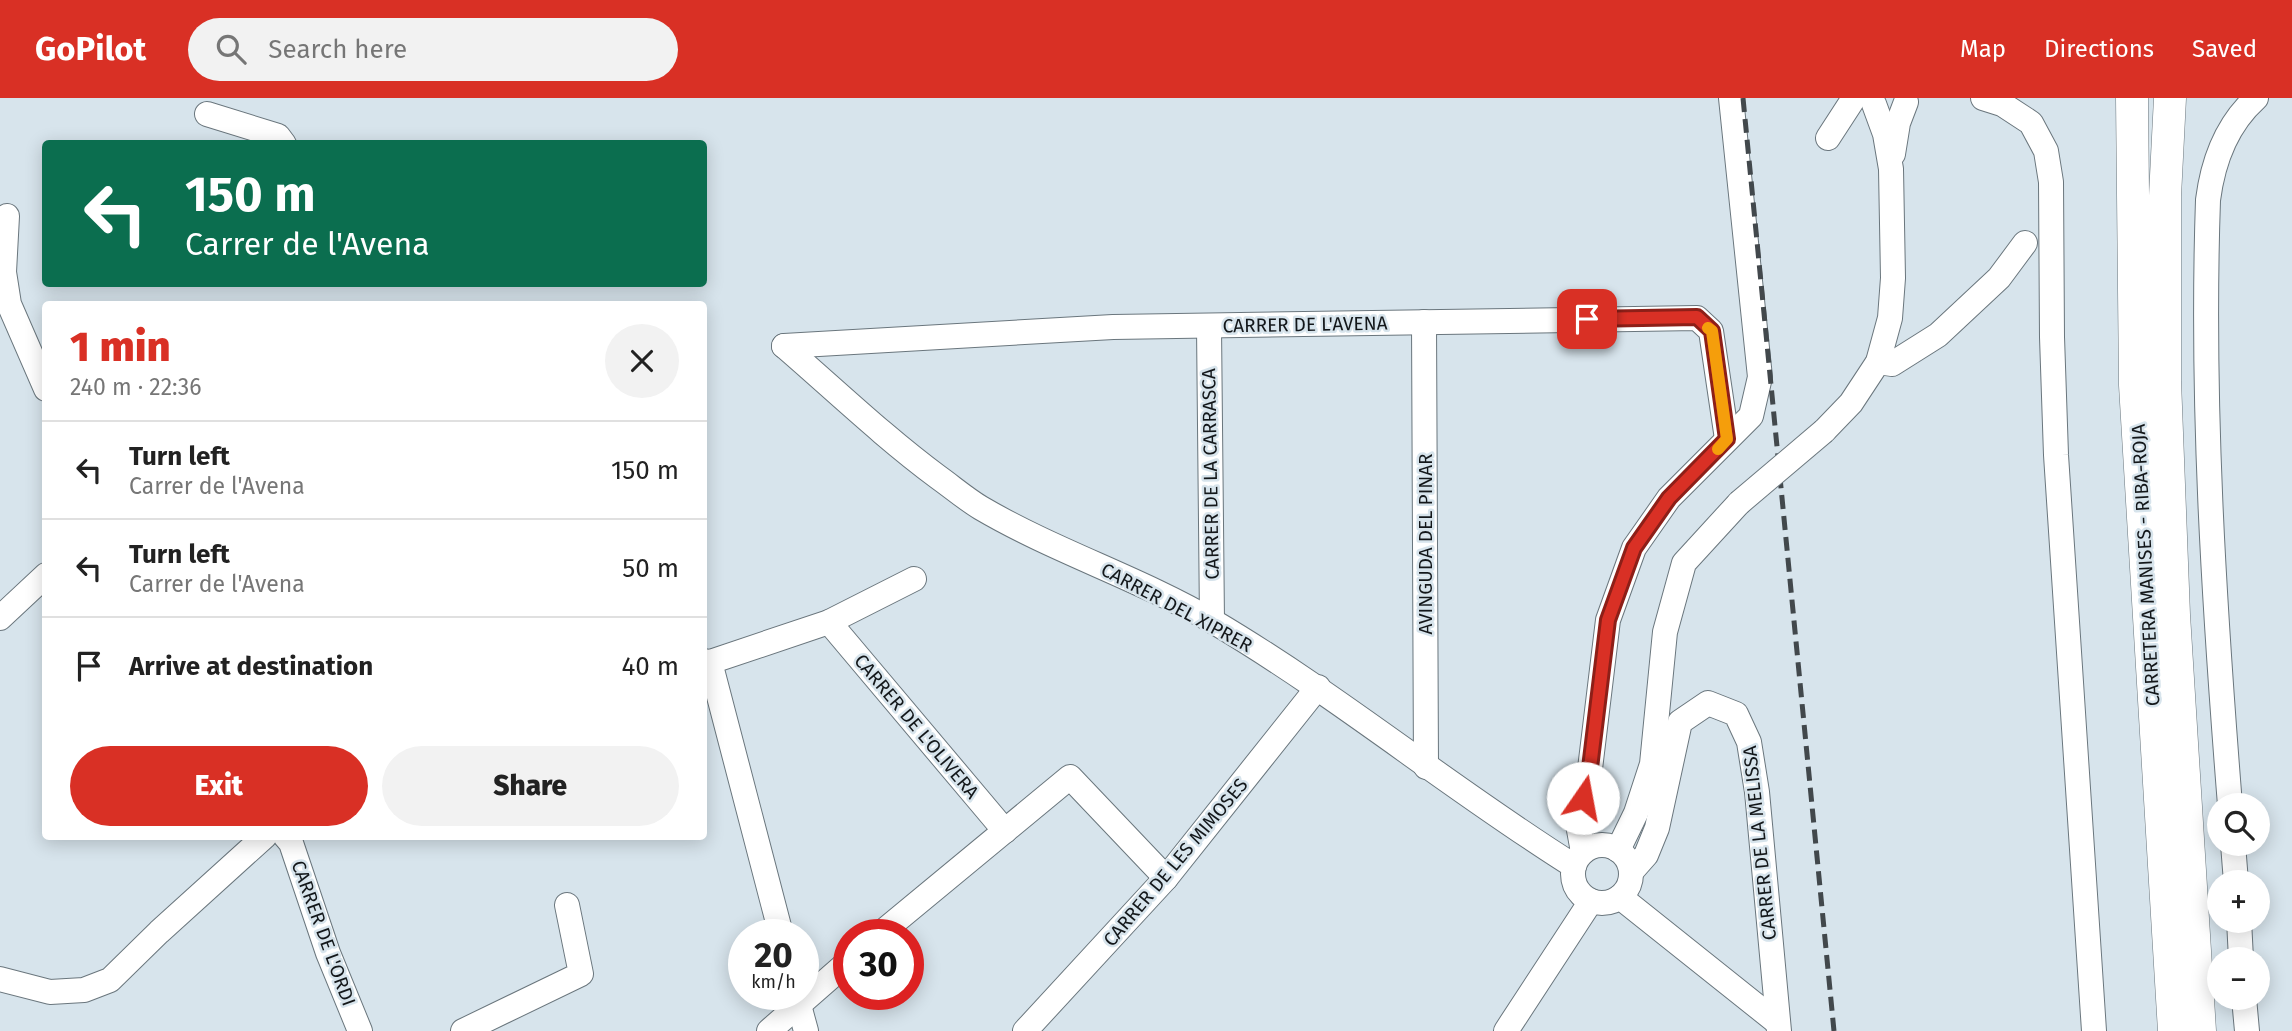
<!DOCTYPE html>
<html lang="en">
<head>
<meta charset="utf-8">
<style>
  :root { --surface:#fff; --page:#f2f2f2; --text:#222; --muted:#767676; --line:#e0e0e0; --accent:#d93025 }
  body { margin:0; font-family:"Fira Sans",sans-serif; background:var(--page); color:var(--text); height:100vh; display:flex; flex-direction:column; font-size:26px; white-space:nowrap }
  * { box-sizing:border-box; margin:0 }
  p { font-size:23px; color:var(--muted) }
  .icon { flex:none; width:38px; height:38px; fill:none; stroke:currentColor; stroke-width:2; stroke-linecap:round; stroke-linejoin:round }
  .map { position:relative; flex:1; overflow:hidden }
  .details { position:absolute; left:42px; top:203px; width:665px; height:539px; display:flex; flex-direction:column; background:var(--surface); border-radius:7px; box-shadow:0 4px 18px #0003 }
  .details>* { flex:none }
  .top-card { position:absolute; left:42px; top:42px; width:665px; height:147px; border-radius:7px; box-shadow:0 4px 18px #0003; background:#0b6e4f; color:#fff; overflow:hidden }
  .tools { position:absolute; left:2207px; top:695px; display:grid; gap:14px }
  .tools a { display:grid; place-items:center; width:63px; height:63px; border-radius:50%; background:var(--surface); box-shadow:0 4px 18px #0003; font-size:35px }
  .speed { position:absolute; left:728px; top:821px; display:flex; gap:14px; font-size:35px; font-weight:700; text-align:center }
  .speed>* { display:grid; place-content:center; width:91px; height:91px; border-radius:50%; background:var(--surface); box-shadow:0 4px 18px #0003; line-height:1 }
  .speed small { font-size:18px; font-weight:400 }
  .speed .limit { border:10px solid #d22; background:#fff; color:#111 }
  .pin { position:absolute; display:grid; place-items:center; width:60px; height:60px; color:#fff; margin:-30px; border-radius:14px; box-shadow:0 4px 10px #0006 }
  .me { position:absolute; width:77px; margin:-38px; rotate:12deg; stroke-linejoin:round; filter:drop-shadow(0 0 5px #0008) }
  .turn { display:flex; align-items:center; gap:24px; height:147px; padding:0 28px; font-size:32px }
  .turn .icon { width:91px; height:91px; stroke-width:2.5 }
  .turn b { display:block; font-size:49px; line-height:60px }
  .round { display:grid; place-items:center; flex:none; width:74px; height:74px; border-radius:37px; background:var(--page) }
  .summary { display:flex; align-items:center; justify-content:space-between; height:119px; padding:0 28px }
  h1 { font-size:42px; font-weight:800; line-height:52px; color:var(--accent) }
  .button { display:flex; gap:14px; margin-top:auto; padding:14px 28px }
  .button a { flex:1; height:80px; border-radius:42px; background:var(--accent); color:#fff; font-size:28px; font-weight:800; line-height:80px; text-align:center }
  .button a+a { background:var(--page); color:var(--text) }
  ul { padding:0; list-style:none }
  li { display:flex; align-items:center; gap:21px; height:98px; padding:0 28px; border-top:2px solid var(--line) }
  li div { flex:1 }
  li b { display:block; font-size:26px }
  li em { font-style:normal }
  header { display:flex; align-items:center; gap:42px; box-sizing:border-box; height:98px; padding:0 35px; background:var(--accent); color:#fff }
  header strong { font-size:33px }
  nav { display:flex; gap:38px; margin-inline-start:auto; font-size:24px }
  .search { width:490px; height:63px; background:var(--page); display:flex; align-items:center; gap:18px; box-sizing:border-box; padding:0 24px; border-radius:38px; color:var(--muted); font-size:26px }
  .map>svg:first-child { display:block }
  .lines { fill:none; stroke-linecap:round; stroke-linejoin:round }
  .minor-casing { stroke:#6a767d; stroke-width:26 }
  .major-casing { stroke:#6a767d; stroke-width:33 }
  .minor { stroke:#fff; stroke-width:24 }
  .major { stroke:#fff; stroke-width:32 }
  .rail { stroke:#42484c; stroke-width:5; stroke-dasharray:14 7; stroke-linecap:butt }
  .minor-bridge-casing { stroke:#6a767d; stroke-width:26; stroke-linecap:butt }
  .minor-bridge { stroke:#fff; stroke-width:24 }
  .route-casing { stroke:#8d1f18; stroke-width:18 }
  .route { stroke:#d93025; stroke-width:12 }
  .slow { stroke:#f59e0b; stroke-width:12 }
  .labels { text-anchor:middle; stroke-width:5; stroke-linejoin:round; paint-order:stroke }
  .street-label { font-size:19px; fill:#13171a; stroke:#d7e4ec }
</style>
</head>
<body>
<header>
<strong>GoPilot</strong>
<div class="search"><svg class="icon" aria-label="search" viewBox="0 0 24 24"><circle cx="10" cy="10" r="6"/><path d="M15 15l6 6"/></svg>Search here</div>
<nav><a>Map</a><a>Directions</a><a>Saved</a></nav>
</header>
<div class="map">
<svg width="2292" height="933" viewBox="0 0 2292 933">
  <rect width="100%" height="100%" fill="#d7e4ec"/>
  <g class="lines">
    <defs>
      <g id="minor">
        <path d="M1983,0L2002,6L2031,25L2046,53L2051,84L2052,239L2056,357L2094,933"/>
        <path d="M207,16L278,38L284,46"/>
        <path d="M1828,40L1854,0"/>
        <path d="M1893,56L1898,25L1906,4"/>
        <path d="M7,118L4,174L9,206L46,291"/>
        <path d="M1424,224L1426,669"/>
        <path d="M1209,229L1212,523"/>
        <path d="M784,248L1113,229L1697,220L1711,233L1727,341"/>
        <path d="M784,248C835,292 884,339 938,379C952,389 966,401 981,410C1056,454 1139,480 1214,524C1339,598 1451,691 1574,768"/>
        <path d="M1878,264L1892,266L1938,237L1999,180L2025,145"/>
        <path d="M1824,333L1851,305L1878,264L1890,220L1893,180L1891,71L1885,36L1874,6"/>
        <path d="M0,520L46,477"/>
        <path d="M829,524L1005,733"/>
        <path d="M704,563L710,564L829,524L914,481"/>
        <path d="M710,564L781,836"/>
        <path d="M2230,707C2214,506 2201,303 2208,102C2213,63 2226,27 2256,0"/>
        <path d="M285,738L291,745L328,855L360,933"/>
        <path d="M2233,746L2236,784"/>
        <circle cx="1602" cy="776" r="29"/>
        <path d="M1618,752L1636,715L1652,666L1665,534L1684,465L1739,405"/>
        <path d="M1583,754L1577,721L1589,679L1608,522L1634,450L1669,400L1751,318L1760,279L1731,0"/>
        <path d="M1631,774L1646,757L1657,730L1680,624L1708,605L1736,616L1749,644L1757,694L1779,933"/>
        <path d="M1620,799L1778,925"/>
        <path d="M2239,822L2241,861"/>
        <path d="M880,836L1070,679L1166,780"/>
        <path d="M0,881L50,894L84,892L110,882L159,834L265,738"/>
        <path d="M796,896L806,933"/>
        <path d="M2244,900L2247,933"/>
        <path d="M463,933L581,876L567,807"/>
        <path d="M769,933L849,863"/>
        <path d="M1025,933L1166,780L1318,589"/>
        <path d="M1506,933L1591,803"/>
      </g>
      <g id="major">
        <path d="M2132,0L2135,287L2174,933"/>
        <path d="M2170,0L2165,98V283L2174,517L2200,933"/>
      </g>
    </defs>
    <use href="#minor" class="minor-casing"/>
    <use href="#major" class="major-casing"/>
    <use href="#minor" class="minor"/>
    <use href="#major" class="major"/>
    <path class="rail" d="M1743,0L1834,933"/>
    <defs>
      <path id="minor-bridge" d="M1739,405L1824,333"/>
    </defs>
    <use href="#minor-bridge" class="minor-bridge-casing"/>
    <use href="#minor-bridge" class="minor-bridge"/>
  </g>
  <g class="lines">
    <defs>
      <path id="route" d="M1583,700L1589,678L1608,522L1634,450L1669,400L1727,341L1712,233L1697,219L1587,221"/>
    </defs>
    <use href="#route" class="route-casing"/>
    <use href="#route" class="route"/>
    <path class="slow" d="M1708,230L1712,233L1727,341L1718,351"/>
  </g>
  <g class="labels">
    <g class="street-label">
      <text transform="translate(1305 226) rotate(-1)" y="7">CARRER DE L'AVENA</text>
      <text transform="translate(1210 376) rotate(-91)" y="7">CARRER DE LA CARRASCA</text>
      <text transform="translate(1425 446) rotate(-90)" y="7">AVINGUDA DEL PINAR</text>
      <text transform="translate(2145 467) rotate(-93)" y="7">CARRETERA MANISES - RIBA-ROJA</text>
      <text transform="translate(1177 509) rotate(28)" y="7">CARRER DEL XIPRER</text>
      <text transform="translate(917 628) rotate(50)" y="7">CARRER DE L'OLIVERA</text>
      <text transform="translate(1759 745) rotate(-96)" y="7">CARRER DE LA MELISSA</text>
      <text transform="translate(1175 764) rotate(-50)" y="7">CARRER DE LES MIMOSES</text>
      <text transform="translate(324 835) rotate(70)" y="7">CARRER DE L'ORDI</text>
    </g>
  </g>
</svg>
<div class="tools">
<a><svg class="icon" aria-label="search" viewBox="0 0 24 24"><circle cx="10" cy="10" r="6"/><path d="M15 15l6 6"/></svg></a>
<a>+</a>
<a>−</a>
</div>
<div class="speed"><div>20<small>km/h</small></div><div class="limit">30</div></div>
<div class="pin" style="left:1587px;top:221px;background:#d93025"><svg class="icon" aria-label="arrive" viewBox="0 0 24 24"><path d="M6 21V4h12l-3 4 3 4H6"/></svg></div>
<svg class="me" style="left:1583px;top:700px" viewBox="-20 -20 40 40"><circle r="19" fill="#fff"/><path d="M0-13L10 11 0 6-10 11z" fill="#d93025"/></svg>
<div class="top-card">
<div class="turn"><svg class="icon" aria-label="left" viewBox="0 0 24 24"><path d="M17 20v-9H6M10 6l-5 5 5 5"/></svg><div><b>150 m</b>Carrer de l'Avena</div></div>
</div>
<section class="details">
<div class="summary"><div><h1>1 min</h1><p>240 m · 22:36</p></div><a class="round"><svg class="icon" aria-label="close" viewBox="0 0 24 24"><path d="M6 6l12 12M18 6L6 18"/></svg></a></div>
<ul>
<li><svg class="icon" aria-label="left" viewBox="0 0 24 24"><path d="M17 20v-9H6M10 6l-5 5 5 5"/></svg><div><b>Turn left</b><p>Carrer de l'Avena</p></div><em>150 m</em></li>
<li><svg class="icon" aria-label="left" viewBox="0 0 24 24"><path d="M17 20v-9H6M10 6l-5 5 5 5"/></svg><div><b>Turn left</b><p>Carrer de l'Avena</p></div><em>50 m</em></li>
<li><svg class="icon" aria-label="arrive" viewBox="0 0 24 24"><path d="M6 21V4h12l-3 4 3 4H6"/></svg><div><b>Arrive at destination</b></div><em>40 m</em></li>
</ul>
<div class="button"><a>Exit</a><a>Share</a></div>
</section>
</div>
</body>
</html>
